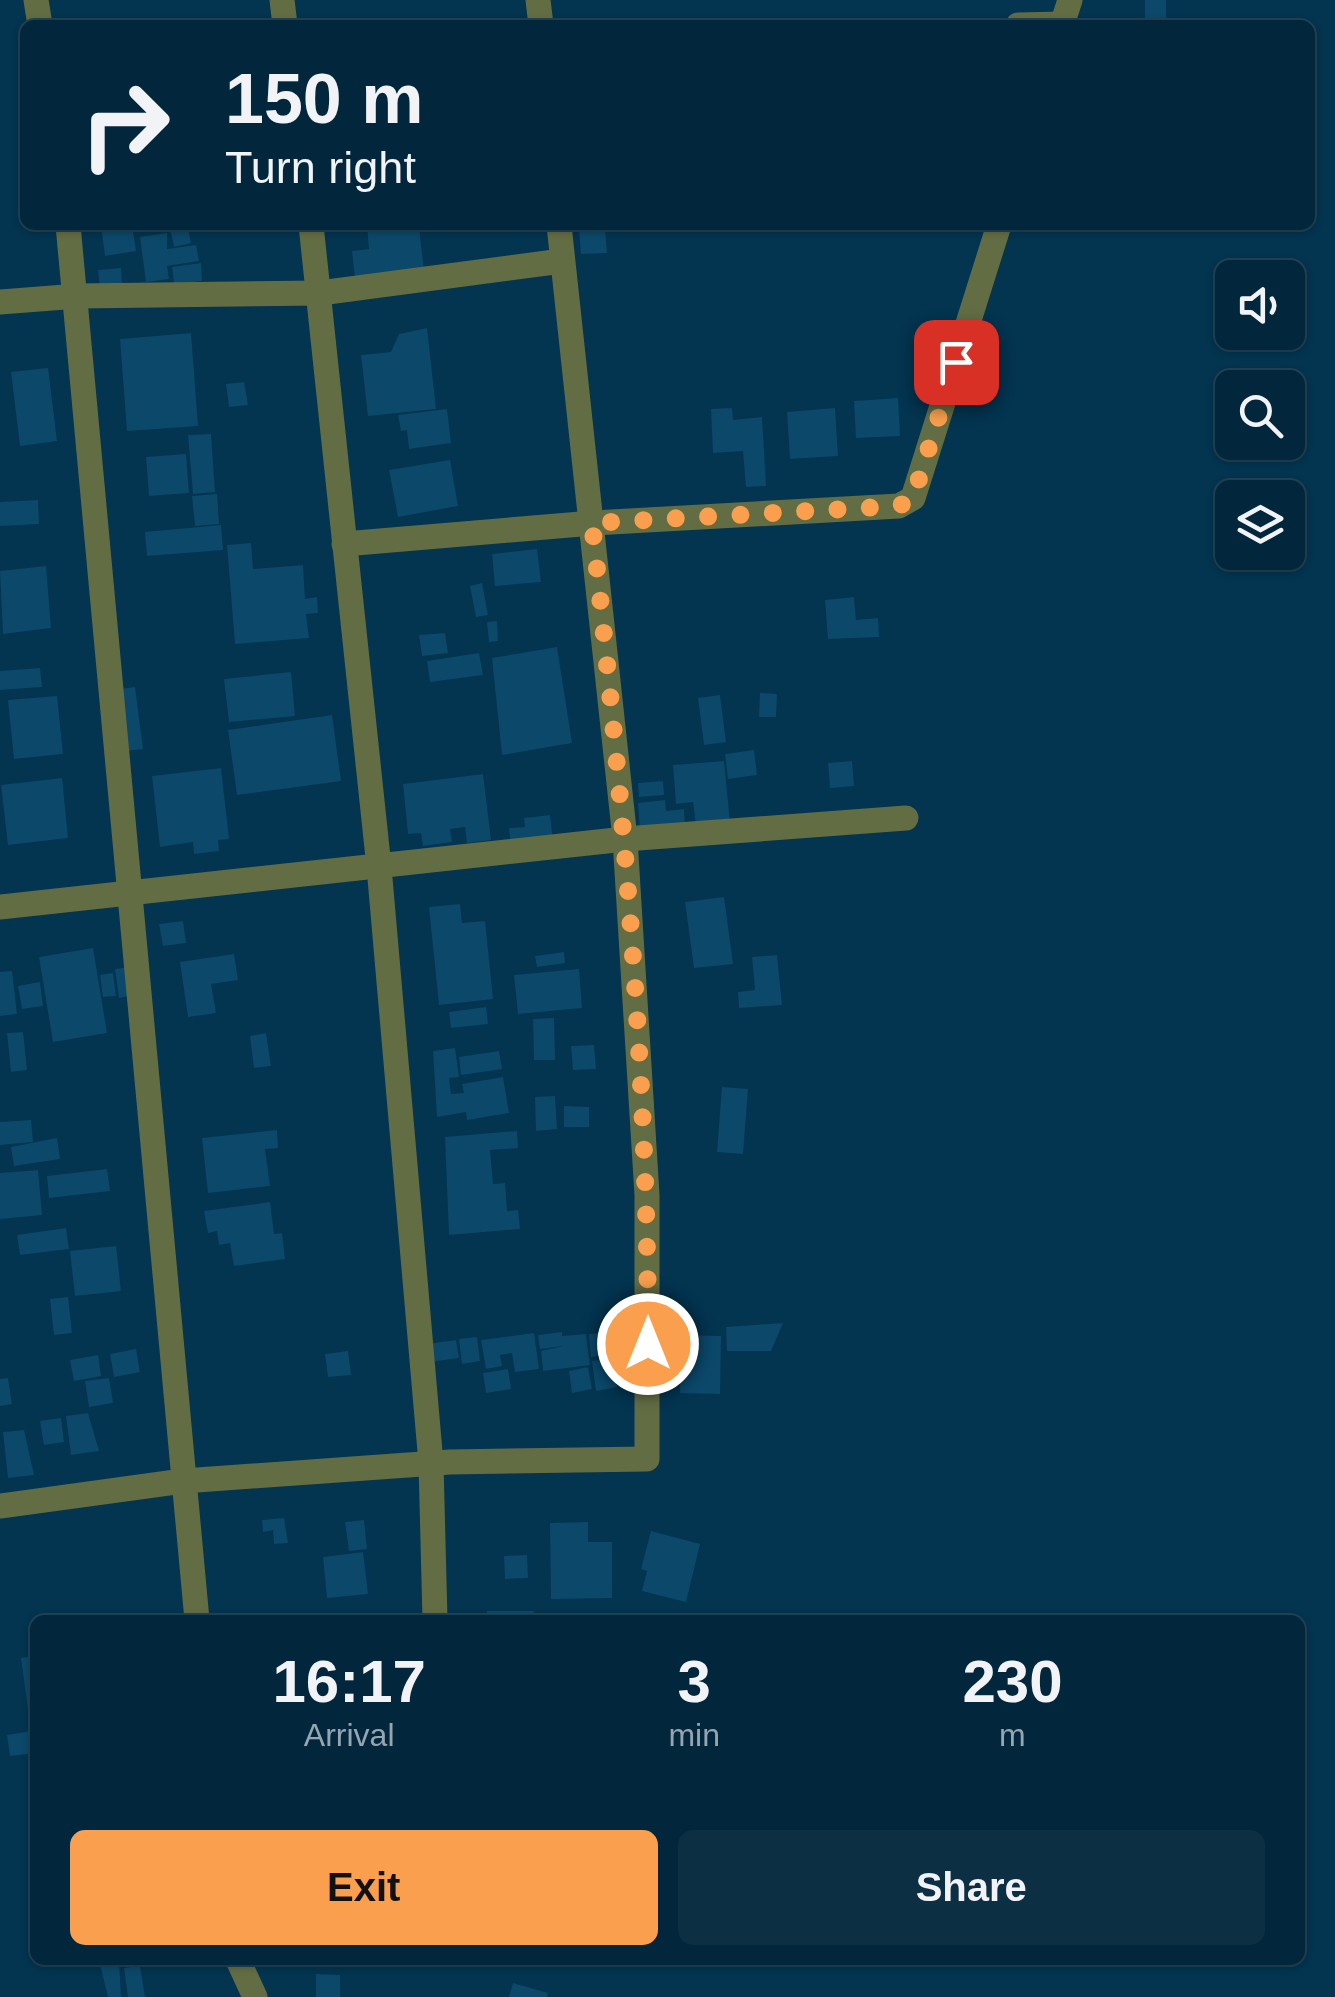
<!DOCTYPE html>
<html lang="en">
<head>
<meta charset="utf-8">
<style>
  :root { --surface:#02273c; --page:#0c2f43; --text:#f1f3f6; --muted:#96a5af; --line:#234456; --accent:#f99f4d }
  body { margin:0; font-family:Helvetica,sans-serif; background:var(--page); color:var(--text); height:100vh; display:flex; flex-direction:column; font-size:38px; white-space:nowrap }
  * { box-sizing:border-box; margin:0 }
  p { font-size:32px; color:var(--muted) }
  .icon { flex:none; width:55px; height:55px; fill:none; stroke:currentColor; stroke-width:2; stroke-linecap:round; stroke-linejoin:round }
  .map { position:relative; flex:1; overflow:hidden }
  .sheet { position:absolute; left:30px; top:1615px; width:1275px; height:350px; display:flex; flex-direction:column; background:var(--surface); border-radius:15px; box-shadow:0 2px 8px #0004,0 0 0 2px var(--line) }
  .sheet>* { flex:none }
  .banner { position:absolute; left:20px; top:20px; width:1295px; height:210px; border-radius:15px; box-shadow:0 2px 8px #0004,0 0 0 2px var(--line); background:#02273c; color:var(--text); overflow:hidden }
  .fabs { position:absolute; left:1215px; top:260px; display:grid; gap:20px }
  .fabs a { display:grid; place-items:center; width:90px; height:90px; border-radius:15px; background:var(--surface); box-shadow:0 2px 8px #0004,0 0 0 2px var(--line); font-size:50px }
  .pin { position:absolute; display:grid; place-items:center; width:85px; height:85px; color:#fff; margin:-42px; border-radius:20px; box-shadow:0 5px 15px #0006 }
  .me { position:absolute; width:110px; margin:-55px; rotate:0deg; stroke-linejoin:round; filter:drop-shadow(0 0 8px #0008) }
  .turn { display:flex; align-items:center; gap:35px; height:210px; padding:0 40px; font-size:45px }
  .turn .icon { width:130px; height:130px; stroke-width:2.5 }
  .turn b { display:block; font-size:70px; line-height:85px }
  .eta { display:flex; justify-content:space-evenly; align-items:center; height:170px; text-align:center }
  .eta b { font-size:60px; font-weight:700; line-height:70px }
  .cta { display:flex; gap:20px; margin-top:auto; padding:20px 40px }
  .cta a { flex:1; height:115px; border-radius:15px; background:var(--accent); color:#111; font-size:40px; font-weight:700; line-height:115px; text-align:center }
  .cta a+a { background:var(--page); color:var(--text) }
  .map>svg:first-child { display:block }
  .building { fill:#0b486a }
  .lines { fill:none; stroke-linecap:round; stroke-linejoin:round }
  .minor { stroke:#636d44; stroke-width:25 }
  .route { stroke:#f99f4d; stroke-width:18; stroke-dasharray:0 32.4 }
</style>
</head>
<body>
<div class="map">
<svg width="1335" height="1997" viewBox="0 0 1335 1997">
  <rect width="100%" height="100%" fill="#033450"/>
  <g class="building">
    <rect x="1145" y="0" width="21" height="19"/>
    <path d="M101,225H132L136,251L105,256Z"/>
    <path d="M182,225H187L191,243L174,247L170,228Z"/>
    <path d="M367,225L419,228L424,270L355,278L352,251L369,249Z"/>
    <path d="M605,228L607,253L581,254L579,230Z"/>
    <path d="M167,233V249L196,245L199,261L167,266L169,279L146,282L140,237Z"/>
    <path d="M201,263L202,281L174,284L172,267Z"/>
    <path d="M121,268L122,285L100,288L98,270Z"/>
    <path d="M427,328L436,409L368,416L361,355L391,352L399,334Z"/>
    <path d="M191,333L198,426L127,431L120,339Z"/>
    <path d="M48,368L57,441L20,446L11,372Z"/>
    <path d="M244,382L248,405L229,407L226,384Z"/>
    <path d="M898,398L900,436L856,438L854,401Z"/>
    <path d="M732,408L733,420L762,417L766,486L746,487L743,451L713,453L711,409Z"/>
    <path d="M835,408L838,456L790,459L787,412Z"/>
    <path d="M447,409L451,443L409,449L407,430L401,431L398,415Z"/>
    <path d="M211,434L215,492L193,494L188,435Z"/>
    <path d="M186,454L189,493L149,496L146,457Z"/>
    <path d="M450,460L458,506L398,517L389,470Z"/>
    <path d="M217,494L219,524L195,526L192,496Z"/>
    <path d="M38,500L39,524L0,526V502Z"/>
    <path d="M221,525L223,550L147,556L145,532Z"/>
    <path d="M251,543L253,569L303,565L305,599L317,597L318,613L306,614L309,638L235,644L227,545Z"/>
    <path d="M537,549L541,582L495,586L492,554Z"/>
    <path d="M46,566L51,628L3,634L0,571Z"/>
    <path d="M482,583L488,615L476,617L470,586Z"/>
    <path d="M854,597L856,620L878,618L879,637L828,639L825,600Z"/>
    <path d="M497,621L498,641L489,642L487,622Z"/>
    <path d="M445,633L448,653L422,656L419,635Z"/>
    <path d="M557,647L572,743L502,755L492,658Z"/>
    <path d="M479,653L483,675L430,682L427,661Z"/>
    <path d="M40,668L42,687L0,690V671Z"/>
    <path d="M291,672L295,716L229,722L224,679Z"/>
    <path d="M135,687L143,749L127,751L120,689Z"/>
    <path d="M760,693L777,694L776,717H759Z"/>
    <path d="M720,695L726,742L704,745L698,698Z"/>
    <path d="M57,696L63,754L14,759L8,700Z"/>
    <path d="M332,715L341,781L237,795L228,730Z"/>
    <path d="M754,750L757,775L728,779L725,754Z"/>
    <path d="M724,761L730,823L696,826L693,802L676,804L673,765Z"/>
    <path d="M852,761L854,786L830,788L828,763Z"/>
    <path d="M221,768L229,839L218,840L219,851L194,854L193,842L160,847L152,776Z"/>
    <path d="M483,774L491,840L467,843L465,827L450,829L452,842L423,846L421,833L408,834L403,784Z"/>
    <path d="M62,778L68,838L8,845L1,785Z"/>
    <path d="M663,781L664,795L639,797L638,783Z"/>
    <path d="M665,800L666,811L684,809L685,827L640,831L638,803Z"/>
    <path d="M550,815L553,842L511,846L509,828L525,827L524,818Z"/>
    <path d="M724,897L733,964L694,968L685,902Z"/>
    <path d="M460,904L462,923L485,921L493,999L439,1005L429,907Z"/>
    <path d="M183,921L186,943L163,946L159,924Z"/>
    <path d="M93,948L107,1033L53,1042L39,957Z"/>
    <path d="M564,952L565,963L537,967L535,956Z"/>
    <path d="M234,954L238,980L211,984L216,1013L188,1017L180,962Z"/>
    <path d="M777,955L782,1005L739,1008L738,992L755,990L752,957Z"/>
    <path d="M130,967L135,995L119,998L115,969Z"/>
    <path d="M579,969L582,1008L518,1014L514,975Z"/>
    <path d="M12,971L17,1014L0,1016V972Z"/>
    <path d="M113,973L116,996L103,997L100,975Z"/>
    <path d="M40,982L43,1006L22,1009L18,986Z"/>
    <path d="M486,1007L488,1024L451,1028L449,1012Z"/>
    <path d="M554,1018L555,1060H534L533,1019Z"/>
    <path d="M23,1032L27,1070L11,1072L7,1033Z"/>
    <path d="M266,1033L271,1066L254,1068L250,1036Z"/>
    <path d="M594,1045L596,1069L573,1070L571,1046Z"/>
    <path d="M455,1048L459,1077L449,1078L451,1094L464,1093L462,1084L503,1077L509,1113L467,1120L466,1112L437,1117L433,1051Z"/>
    <path d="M499,1051L502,1069L461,1075L459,1057Z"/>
    <path d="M722,1087L748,1089L743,1154L717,1152Z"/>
    <path d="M555,1096L557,1129L536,1131L535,1097Z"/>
    <path d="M564,1106L589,1107V1127H564Z"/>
    <path d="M31,1120L33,1142L0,1145V1122Z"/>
    <path d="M277,1130L278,1148L265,1149L270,1186L208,1193L202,1138Z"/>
    <path d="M517,1131L518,1148L490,1150L493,1184L505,1183L507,1211L518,1210L520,1229L449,1235L445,1137Z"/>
    <path d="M57,1138L60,1159L14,1166L11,1147Z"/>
    <path d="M107,1169L110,1191L49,1198L47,1176Z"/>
    <path d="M38,1170L42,1215L0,1219V1173Z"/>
    <path d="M270,1202L274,1234L282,1233L285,1259L234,1266L230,1243L219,1245L217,1231L208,1233L204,1211Z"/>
    <path d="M66,1228L69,1249L20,1255L17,1235Z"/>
    <path d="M116,1246L121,1291L75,1296L70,1251Z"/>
    <path d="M68,1297L72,1333L54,1335L50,1299Z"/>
    <path d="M783,1323L771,1351H727L726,1327Z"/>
    <path d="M562,1332V1336L586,1334L590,1365L543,1371L541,1351L563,1346L540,1349L538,1335Z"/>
    <path d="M611,1332L613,1353L591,1357L589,1334Z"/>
    <path d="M534,1333L539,1369L515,1372L512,1353L500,1355L502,1366L486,1369L481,1340Z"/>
    <path d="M682,1335L721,1336L720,1394L680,1393Z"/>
    <path d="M477,1337L480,1361L462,1364L459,1339Z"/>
    <path d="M456,1340L459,1358L430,1362L427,1344Z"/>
    <path d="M136,1349L140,1372L114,1377L110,1354Z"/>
    <path d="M348,1351L351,1375L328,1377L325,1354Z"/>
    <path d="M98,1355L101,1376L74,1381L70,1360Z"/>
    <path d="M613,1358L617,1387L596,1391L592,1361Z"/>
    <path d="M588,1367L592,1389L572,1393L569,1371Z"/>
    <path d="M508,1369L511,1389L486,1393L483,1373Z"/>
    <path d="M8,1378L12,1404L0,1406V1379Z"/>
    <path d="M109,1378L113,1403L89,1407L85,1381Z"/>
    <path d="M88,1413L99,1451L71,1455L66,1416Z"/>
    <path d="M61,1418L64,1442L44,1445L40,1421Z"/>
    <path d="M24,1430L34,1475L8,1478L3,1432Z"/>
    <path d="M284,1518L288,1543L274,1544L273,1530L263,1532L262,1520Z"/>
    <path d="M364,1520L367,1549L349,1551L345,1522Z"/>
    <path d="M588,1522V1542H612V1598L551,1599L550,1523Z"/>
    <path d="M651,1531L700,1544L686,1602L642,1591L647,1571L641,1569Z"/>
    <path d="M363,1552L368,1594L327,1598L323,1557Z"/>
    <path d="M527,1555L528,1578L505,1579L504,1556Z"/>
    <rect x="487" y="1611" width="47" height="9"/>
    <path d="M35,1656V1753L10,1756L7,1735L31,1731L21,1658Z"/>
    <path d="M99,1960H119L121,1997H108Z"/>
    <path d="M140,1966L145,1997H128L124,1968Z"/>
    <path d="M316,1974L340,1975V1997H316Z"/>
    <path d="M513,1983L548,1993L547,1997H509Z"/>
  </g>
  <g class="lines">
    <g class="minor">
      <path d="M36,0L40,25"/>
      <path d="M282,0L285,25"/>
      <path d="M538,0L541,25"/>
      <path d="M1018,25L1063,24"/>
      <path d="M1062,25L1070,0"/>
      <path d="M68,225L197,1620"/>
      <path d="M311,225L379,867L431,1463L435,1620"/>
      <path d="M0,302L78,296L320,293L562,261"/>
      <path d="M344,544L593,523L899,506L913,498L999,225"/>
      <path d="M0,907L625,839L906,818"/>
      <path d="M0,1506L183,1481L450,1462L647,1459V1195L625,839L559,225"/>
      <path d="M238,1960L255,1997"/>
    </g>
  </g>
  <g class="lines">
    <path class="route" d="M648,1344C648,1069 622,796 592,523L899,506L913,498L956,362"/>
  </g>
</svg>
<div class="fabs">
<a><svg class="icon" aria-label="sound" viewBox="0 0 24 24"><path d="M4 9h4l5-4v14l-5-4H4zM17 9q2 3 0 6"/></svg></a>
<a><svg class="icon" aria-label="search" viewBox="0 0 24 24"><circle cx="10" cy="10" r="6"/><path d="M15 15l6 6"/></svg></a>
<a><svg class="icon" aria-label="layers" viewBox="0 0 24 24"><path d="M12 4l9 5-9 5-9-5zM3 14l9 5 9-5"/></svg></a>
</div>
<div class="pin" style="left:956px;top:362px;background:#d93025"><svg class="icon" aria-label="arrive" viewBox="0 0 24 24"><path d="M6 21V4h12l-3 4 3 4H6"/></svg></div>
<svg class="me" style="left:648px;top:1344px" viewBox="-20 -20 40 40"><circle r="17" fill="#f99f4d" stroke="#fff" stroke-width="3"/><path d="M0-11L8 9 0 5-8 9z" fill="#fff"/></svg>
<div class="banner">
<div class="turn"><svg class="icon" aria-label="right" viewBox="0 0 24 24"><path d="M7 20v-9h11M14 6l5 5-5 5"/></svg><div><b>150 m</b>Turn right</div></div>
</div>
<section class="sheet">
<div class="eta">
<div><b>16:17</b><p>Arrival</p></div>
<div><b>3</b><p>min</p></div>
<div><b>230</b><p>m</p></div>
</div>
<div class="cta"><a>Exit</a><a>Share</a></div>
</section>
</div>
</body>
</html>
